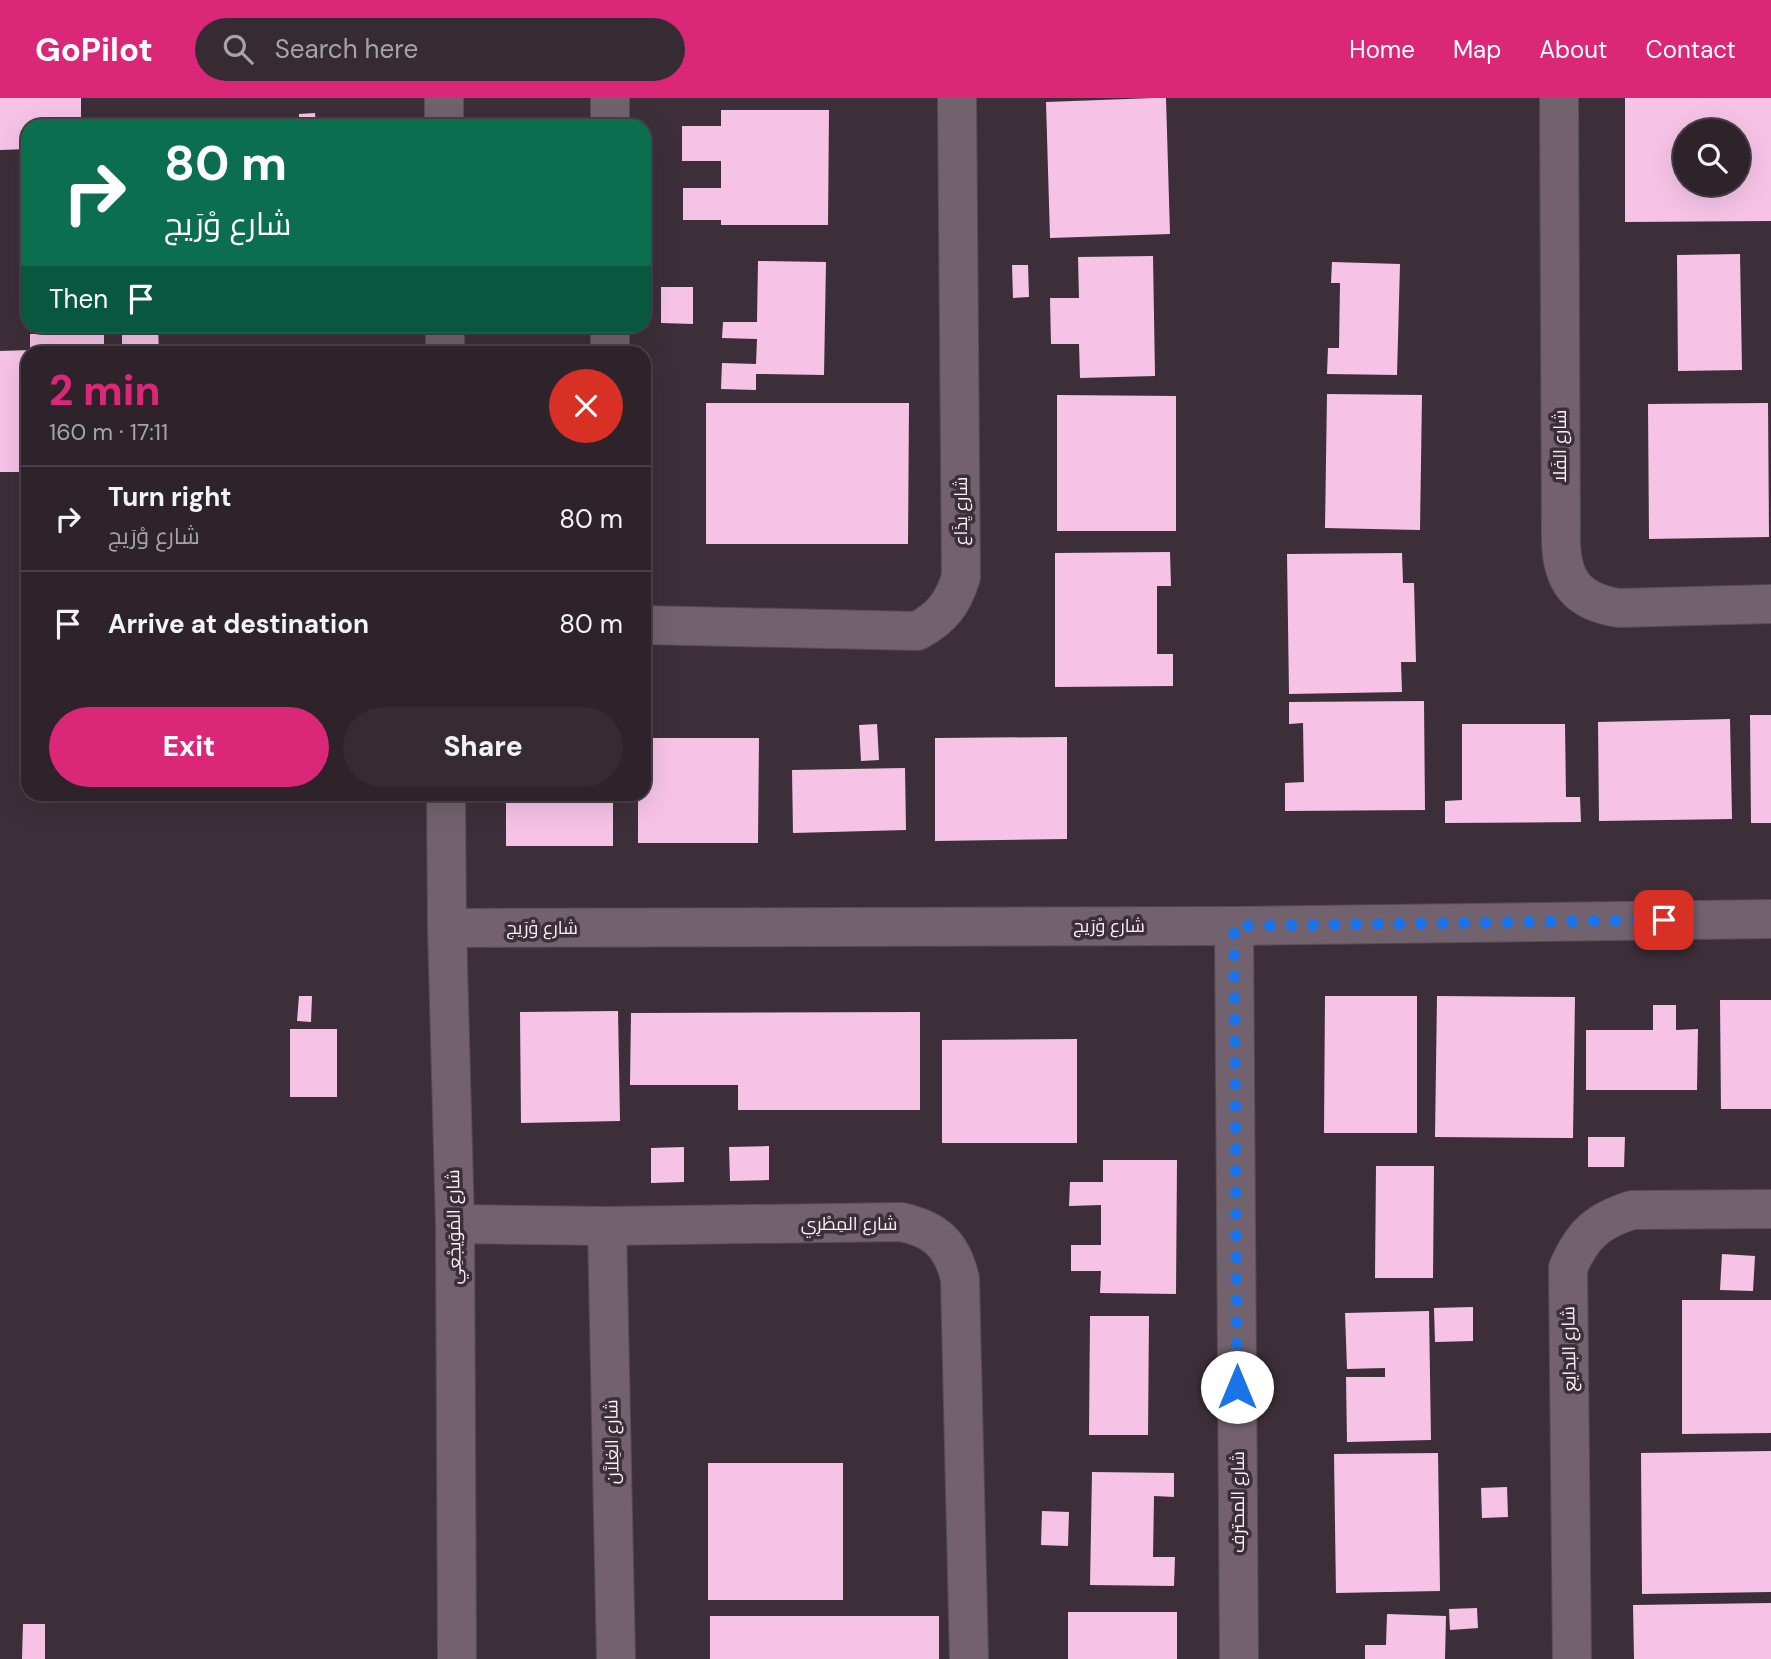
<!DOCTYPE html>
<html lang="en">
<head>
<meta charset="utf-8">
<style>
  :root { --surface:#2e232b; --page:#362b33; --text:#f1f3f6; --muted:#a7a4a9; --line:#494047; --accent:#db2777 }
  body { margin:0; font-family:"DM Sans",Cairo,sans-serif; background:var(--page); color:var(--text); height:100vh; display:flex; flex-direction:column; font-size:26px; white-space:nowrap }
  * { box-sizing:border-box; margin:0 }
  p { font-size:23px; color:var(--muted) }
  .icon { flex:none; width:38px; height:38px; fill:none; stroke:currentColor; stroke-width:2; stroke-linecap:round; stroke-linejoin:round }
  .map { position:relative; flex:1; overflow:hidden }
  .side { position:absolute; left:21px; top:248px; width:630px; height:455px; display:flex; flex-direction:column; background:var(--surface); border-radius:21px; box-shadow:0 7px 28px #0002,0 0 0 2px var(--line) }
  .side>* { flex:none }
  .guide { position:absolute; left:21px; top:21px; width:630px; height:214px; border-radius:21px; box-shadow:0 7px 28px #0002,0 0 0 2px var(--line); background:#0b6e4f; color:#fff; overflow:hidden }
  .tools { position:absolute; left:1673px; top:21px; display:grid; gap:14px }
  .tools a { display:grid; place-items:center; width:77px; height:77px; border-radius:50%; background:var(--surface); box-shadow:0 7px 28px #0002,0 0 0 2px var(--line); font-size:35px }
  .pin { position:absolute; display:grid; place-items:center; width:60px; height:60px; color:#fff; margin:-30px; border-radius:14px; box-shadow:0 4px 10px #0006 }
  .me { position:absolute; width:77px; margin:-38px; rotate:0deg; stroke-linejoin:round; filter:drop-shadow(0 0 5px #0008) }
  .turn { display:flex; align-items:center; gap:24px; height:147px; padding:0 28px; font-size:32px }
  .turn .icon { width:91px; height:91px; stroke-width:2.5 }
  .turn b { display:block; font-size:49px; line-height:60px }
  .then { display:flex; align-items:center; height:66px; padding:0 28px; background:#0003; gap:14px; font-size:26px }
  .round { display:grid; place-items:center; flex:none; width:74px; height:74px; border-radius:37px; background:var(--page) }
  .headline { display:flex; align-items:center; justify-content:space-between; height:119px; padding:0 28px }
  h1 { font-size:42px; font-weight:800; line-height:52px; color:var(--accent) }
  .cta { display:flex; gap:14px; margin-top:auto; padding:14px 28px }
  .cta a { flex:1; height:80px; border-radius:42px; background:var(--accent); color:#fff; font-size:28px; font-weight:800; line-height:80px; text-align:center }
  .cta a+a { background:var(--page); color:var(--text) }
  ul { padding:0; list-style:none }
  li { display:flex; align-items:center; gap:21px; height:105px; padding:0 28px; border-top:2px solid var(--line) }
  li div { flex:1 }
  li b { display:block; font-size:26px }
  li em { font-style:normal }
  header { display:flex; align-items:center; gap:42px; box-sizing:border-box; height:98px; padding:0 35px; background:var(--accent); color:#fff }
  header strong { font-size:33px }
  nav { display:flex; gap:38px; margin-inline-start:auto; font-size:24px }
  .search { width:490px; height:63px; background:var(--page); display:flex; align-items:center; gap:18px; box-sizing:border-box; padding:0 24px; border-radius:38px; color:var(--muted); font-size:26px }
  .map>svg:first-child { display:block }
  .building { fill:#f6c3e7; fill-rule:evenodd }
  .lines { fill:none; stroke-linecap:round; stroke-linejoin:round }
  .minor-casing { stroke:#584c54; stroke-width:40 }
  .minor { stroke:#72626d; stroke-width:38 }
  .route { stroke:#1a73e8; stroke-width:12; stroke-dasharray:0 21.6 }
  .labels { text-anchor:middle; stroke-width:7; stroke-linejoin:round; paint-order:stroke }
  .street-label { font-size:18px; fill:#fbf2f8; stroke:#3d2f39 }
</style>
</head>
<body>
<header>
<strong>GoPilot</strong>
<div class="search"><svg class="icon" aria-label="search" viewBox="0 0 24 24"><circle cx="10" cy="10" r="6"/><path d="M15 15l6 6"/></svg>Search here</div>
<nav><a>Home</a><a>Map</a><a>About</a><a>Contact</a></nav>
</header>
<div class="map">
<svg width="1771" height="1561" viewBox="0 0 1771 1561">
  <rect width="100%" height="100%" fill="#3d2f39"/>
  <g class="building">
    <path d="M0,0H81V28H28V51L0,52Z"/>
    <path d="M1154,0H1166L1170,136L1050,140L1046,4Z"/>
    <path d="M1625,0H1771V123L1625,124ZM1685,33H1738V86H1685Z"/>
    <path d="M721,12H829L828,127H721V122H683V90H721V63H682V28H721Z"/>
    <path d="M315,15L316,28H299V16Z"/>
    <path d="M1740,156L1742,272L1678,273L1677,157Z"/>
    <path d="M1153,158L1155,278L1080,280L1079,246H1051L1050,200H1079L1078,159Z"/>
    <path d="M758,163L826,164L824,277L756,276V292L721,291L722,265L756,266L757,241L722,240L723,224H757Z"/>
    <path d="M1332,164L1400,166L1397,277L1327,276L1328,250H1339L1340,185H1331Z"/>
    <path d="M1012,167H1028L1029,199L1013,200Z"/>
    <path d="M661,189H693V226L661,225Z"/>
    <path d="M122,228H158L159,256H122Z"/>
    <path d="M30,236H104V256H28V374H0V253L30,252Z"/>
    <path d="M1327,296L1422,297L1420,432L1325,430Z"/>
    <path d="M1057,297L1176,298V433H1057Z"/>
    <path d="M706,305H909L908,446H706Z"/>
    <path d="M1768,305L1769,439L1649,441L1648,306Z"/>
    <path d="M1170,454L1171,488H1157V556H1173V588L1055,589V455Z"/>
    <path d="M1402,455L1403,485H1414L1416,564H1401L1402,594L1289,596L1287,456Z"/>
    <path d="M1424,603L1425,712L1285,713V685L1304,684L1303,625L1289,626V604Z"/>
    <path d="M1750,617H1771V725H1751Z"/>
    <path d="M1730,621L1732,721L1599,723L1598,624Z"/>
    <path d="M877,626L879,662L861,663L859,627Z"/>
    <path d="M1462,626H1565L1566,699H1580L1581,724L1445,725V703L1462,702Z"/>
    <path d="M1067,639V741L935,743V640Z"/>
    <path d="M644,640H759L758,745H638V696H644Z"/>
    <path d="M905,670L906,732L793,735L792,672Z"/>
    <rect x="506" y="696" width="107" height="52"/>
    <path d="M299,898H312L311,924L297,923Z"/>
    <path d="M1325,898H1417V1035H1324Z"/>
    <path d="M1437,898L1575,899L1573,1040L1435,1039Z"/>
    <path d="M1720,902H1771V1011H1721Z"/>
    <path d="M1653,907H1676V932L1698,931L1697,992H1586V932H1653Z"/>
    <path d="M618,913L620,1023L521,1025L520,914Z"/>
    <path d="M920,914V1012H738V987H630L631,915Z"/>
    <rect x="290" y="931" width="47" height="68"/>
    <path d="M1077,941V1045H942V942Z"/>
    <path d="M1588,1039H1625L1624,1069H1588Z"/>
    <path d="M769,1048V1082L730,1083L729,1049Z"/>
    <path d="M684,1049V1084L651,1085V1050Z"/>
    <path d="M1103,1062H1177L1176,1196L1100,1195L1101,1173H1071V1147H1101V1107L1069,1108L1070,1084H1103Z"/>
    <path d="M1376,1068H1434L1433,1180H1375Z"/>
    <path d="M1722,1156L1755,1158L1753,1193L1720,1192Z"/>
    <path d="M1682,1202H1771V1335L1682,1336Z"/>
    <path d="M1473,1209V1243L1435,1244L1434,1210Z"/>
    <path d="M1429,1213L1431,1342L1347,1344L1346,1279H1385V1270L1347,1271L1345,1215Z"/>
    <path d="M1090,1218H1149L1148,1337H1089Z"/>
    <path d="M1771,1353V1494L1642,1496L1641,1355Z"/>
    <path d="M1438,1355L1440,1493L1336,1495L1334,1356Z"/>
    <rect x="708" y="1365" width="135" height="137"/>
    <path d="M1092,1374L1174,1375V1399L1154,1398L1153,1459H1175L1174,1488L1090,1487Z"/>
    <path d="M1507,1389L1508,1419L1482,1420L1481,1390Z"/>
    <path d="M1042,1413L1069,1414L1068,1448L1041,1447Z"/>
    <path d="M1771,1505V1561H1634L1633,1507Z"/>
    <path d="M1477,1510L1478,1530L1450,1532L1449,1511Z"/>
    <rect x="1068" y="1514" width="109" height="47"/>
    <path d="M1387,1516L1446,1518L1445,1561H1365V1547H1386Z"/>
    <rect x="710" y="1518" width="229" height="43"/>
    <path d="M23,1526H45V1561H22Z"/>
  </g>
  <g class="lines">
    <defs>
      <g id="minor">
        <path d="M444,0V28"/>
        <path d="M1559,0L1561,444C1562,484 1578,504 1619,510L1771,506"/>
        <path d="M610,28V0"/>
        <path d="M445,228V256"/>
        <path d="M610,256V228"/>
        <path d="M644,527L917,533C942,520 953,505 961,479L957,0"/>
        <path d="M446,696L447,830L455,1126L457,1561"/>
        <path d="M1234,828L1239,1561"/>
        <path d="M447,830L1234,828L1771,821"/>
        <path d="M455,1126L607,1128L901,1124C935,1131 952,1146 960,1181L969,1561"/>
        <path d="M607,1128L616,1561"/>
        <path d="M1572,1561L1568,1170C1582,1137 1597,1123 1632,1112L1771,1111"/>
      </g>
    </defs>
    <use href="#minor" class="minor-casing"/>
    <use href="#minor" class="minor"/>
  </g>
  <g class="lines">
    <path class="route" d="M1237,1289L1234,828L1664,822"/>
  </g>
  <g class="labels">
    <g class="street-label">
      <text transform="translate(1560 348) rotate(-90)" y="6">شارع الفَلا</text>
      <text transform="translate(961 413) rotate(-90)" y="6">شارع يِذَاع</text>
      <text x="1109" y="834">شارع وْرَيج</text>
      <text x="542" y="836">شارع وْرَيج</text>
      <text x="849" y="1132">شارع المِطْرِي</text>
      <text transform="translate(454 1129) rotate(-91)" y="6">شارع المُوَيجْعِي</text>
      <text transform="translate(1569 1251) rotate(-91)" y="6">شارع البدايع</text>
      <text transform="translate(612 1344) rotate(-91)" y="6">شارع الغِلاَّن</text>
      <text transform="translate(1238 1404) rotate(-90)" y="6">شارع المحترف</text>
    </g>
  </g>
</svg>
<div class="tools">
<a><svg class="icon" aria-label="search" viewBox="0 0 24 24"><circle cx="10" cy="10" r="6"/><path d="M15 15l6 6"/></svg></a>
</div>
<div class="pin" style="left:1664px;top:822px;background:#d93025"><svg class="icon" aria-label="arrive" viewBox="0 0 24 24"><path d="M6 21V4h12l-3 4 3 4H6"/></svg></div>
<svg class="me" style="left:1237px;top:1289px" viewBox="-20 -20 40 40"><circle r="19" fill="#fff"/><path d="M0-13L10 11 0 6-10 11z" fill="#1a73e8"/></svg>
<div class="guide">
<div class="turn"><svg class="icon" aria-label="right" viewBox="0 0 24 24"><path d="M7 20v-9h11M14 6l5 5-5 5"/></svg><div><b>80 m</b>شارع وْرَيج</div></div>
<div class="then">Then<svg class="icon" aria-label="arrive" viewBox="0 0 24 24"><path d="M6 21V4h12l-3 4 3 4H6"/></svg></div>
</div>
<section class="side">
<div class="headline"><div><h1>2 min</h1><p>160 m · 17:11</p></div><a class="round" style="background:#d93025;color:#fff"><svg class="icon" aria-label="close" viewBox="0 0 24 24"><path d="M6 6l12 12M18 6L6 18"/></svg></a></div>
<ul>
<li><svg class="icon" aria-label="right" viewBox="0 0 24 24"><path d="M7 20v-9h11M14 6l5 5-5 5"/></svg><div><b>Turn right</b><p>شارع وْرَيج</p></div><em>80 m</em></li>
<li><svg class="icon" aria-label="arrive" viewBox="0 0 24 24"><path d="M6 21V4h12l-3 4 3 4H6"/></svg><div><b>Arrive at destination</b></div><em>80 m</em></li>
</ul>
<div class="cta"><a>Exit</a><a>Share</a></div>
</section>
</div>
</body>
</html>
